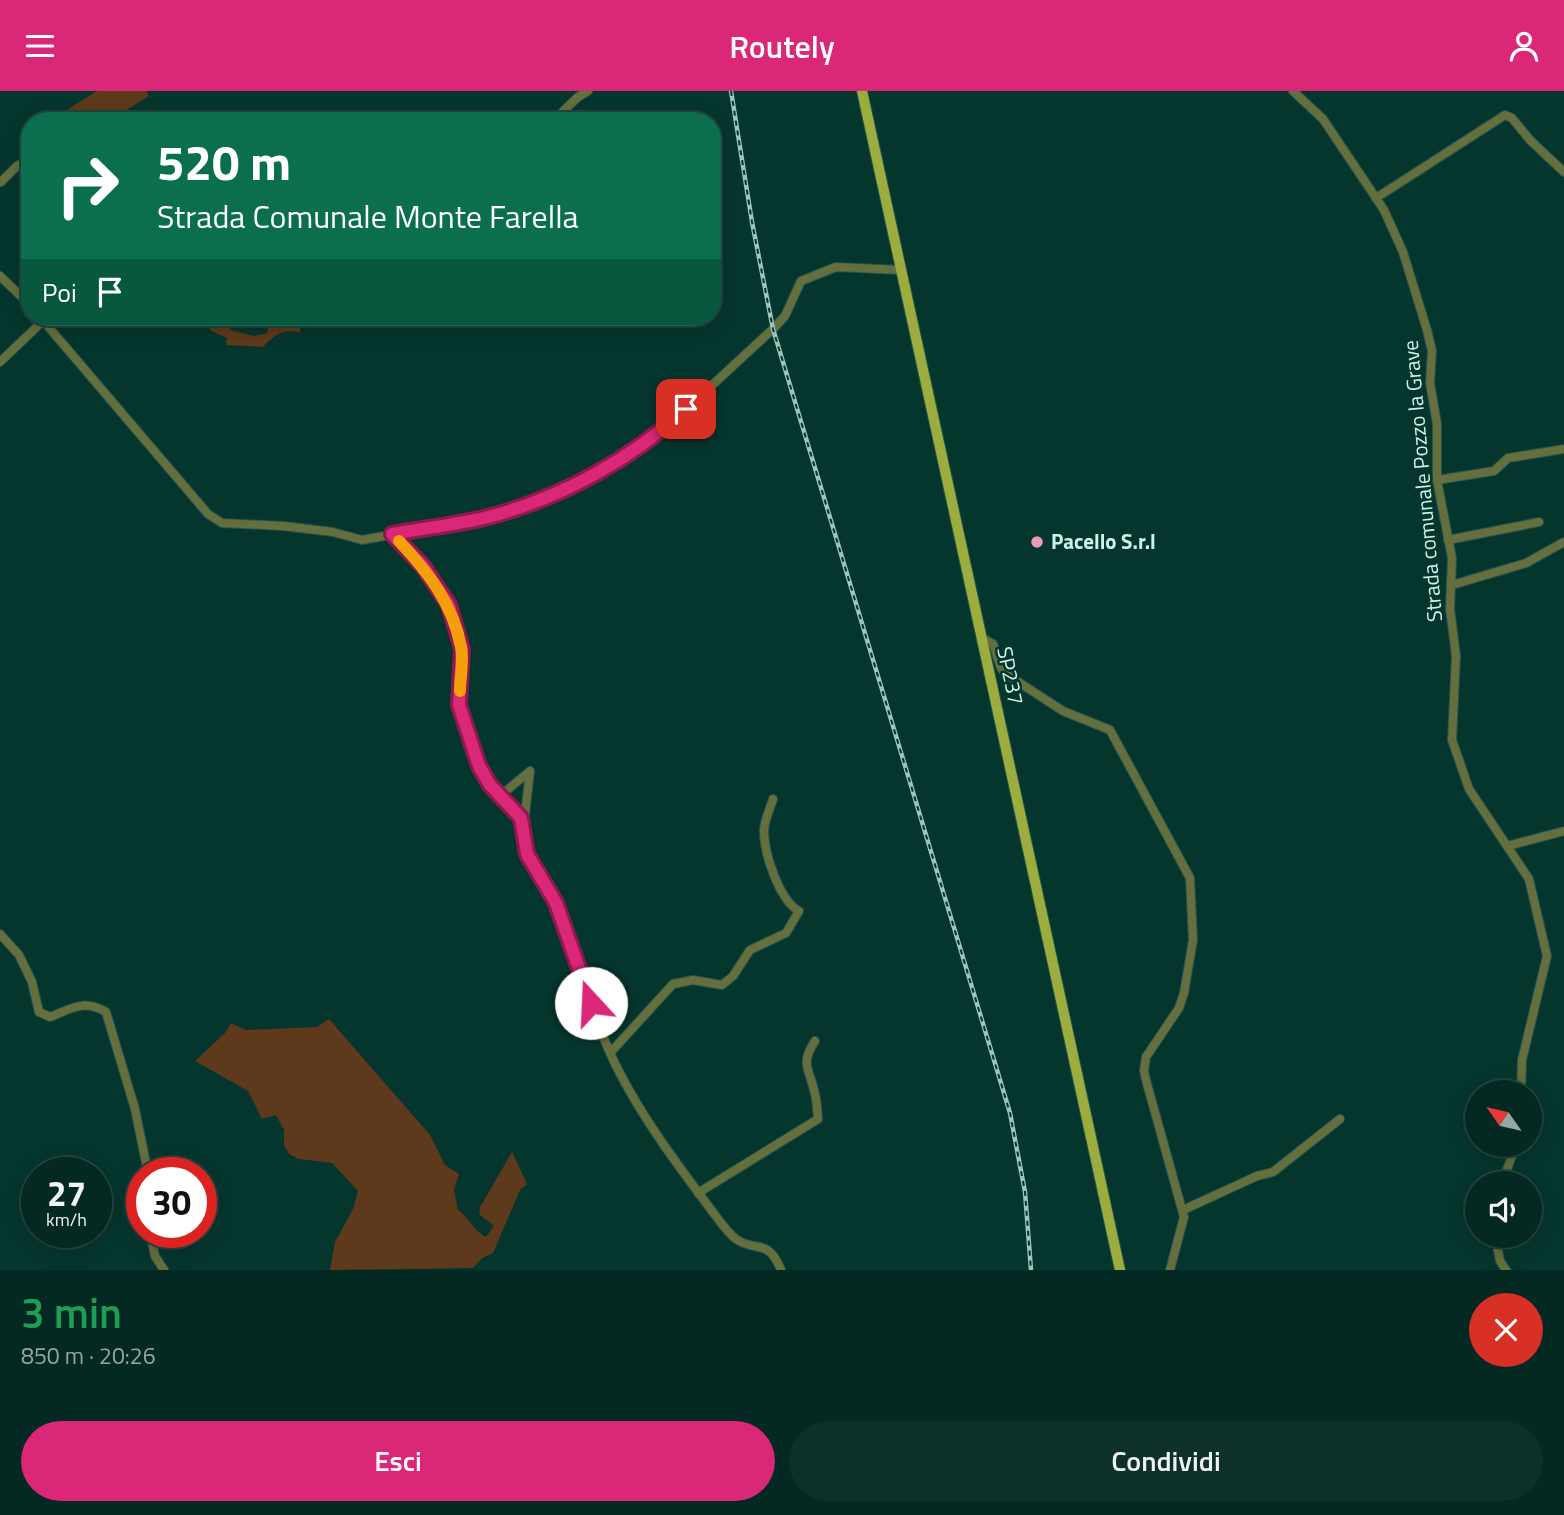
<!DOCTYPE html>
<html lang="it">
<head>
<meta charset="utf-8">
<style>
  :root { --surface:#042822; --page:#0d302a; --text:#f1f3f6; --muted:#97a6a5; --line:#254440; --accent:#db2777 }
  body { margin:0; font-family:"Titillium Web",sans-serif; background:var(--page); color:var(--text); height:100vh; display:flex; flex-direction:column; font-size:26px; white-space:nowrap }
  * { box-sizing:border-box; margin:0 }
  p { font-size:23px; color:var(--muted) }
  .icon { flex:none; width:38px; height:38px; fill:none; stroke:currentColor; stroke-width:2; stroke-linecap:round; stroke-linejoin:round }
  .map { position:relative; height:1179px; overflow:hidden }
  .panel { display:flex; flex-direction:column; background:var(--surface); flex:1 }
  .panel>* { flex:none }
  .banner { position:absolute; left:21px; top:21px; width:700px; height:214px; border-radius:28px; box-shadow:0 4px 18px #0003,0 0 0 2px var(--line); background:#0b6e4f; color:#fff; overflow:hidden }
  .needle { width:46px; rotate:304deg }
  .controls { position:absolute; left:1465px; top:989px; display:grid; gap:14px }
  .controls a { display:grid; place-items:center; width:77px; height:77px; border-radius:50%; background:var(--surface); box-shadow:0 4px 18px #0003,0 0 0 2px var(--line); font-size:35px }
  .speed { position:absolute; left:21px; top:1066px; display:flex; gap:14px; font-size:35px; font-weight:700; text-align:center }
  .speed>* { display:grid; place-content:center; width:91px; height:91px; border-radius:50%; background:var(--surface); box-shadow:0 4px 18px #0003,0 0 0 2px var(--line); line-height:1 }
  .speed small { font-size:18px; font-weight:400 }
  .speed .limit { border:10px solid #d22; background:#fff; color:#111 }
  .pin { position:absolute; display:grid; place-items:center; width:60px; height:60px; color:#fff; margin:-30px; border-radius:14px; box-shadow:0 4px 10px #0006 }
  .me { position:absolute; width:77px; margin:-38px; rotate:340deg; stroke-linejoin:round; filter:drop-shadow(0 0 5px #0008) }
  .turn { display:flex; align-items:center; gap:24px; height:147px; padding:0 21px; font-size:32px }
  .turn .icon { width:91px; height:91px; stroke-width:2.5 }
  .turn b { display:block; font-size:49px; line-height:60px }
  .then { display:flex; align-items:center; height:66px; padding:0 21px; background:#0003; gap:14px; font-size:26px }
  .round { display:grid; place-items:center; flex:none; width:74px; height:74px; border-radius:37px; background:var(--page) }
  .summary { display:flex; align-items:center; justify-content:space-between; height:119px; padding:0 21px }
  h1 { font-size:42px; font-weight:600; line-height:52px; color:#1e9e55 }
  .cta { display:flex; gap:14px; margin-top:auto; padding:14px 21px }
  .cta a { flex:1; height:80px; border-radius:42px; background:var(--accent); color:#fff; font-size:28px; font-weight:600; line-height:80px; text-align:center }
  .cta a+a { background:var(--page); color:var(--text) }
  header { display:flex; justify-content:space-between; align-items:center; height:91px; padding:0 21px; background:var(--accent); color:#fff; font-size:32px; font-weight:600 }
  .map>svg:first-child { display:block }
  .green { fill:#5f391b }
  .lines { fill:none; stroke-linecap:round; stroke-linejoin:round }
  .minor-casing { stroke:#25544b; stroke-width:10 }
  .major-casing { stroke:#25544b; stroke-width:12 }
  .minor { stroke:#656e3d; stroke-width:8 }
  .major { stroke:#9cad3e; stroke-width:10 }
  .rail-casing { stroke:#9cc6bc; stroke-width:4.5 }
  .rail { stroke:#05362d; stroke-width:2; stroke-dasharray:5; stroke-linecap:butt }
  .route-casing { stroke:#8e194d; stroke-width:18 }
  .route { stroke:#db2777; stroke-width:12 }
  .slow { stroke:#f59e0b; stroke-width:12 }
  .poi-dot { fill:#ef9ab8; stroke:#05362d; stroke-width:2.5 }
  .labels { text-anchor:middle; stroke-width:5; stroke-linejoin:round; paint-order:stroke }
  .street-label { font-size:21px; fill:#cbf3e8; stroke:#05362d }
  .poi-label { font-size:21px; font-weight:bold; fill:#cbf3e8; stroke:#05362d; text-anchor:start }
</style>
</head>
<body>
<header><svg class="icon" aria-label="menu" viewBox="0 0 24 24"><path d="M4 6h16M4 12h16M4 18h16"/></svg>Routely<svg class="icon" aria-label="person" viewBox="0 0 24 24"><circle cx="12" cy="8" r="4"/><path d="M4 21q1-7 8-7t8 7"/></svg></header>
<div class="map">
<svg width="1564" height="1179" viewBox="0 0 1564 1179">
  <rect width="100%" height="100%" fill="#05362d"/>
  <g class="green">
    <path d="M97,0H146L149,5L109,30H60L68,18Z"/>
    <path d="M220,226H230V239L254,245L267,242L270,226H301L300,242C283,237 275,244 263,256L226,254L227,247L210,239L208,235Z"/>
    <path d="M329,928L430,1044L445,1074L459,1083L454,1099L458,1119C470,1127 471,1138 486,1146L494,1135L479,1123L480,1116L512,1061L527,1093L520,1099L493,1162L482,1167L473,1177L330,1179L335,1151L353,1118L358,1100L332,1072L299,1068L289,1063L284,1054V1039L276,1024L262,1028L248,1000L195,970L226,941L231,932L246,939L317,936Z"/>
  </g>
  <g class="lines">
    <defs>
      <g id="minor">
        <path d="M1293,0L1323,28L1384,119L1403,161L1427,239L1432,260L1430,292L1437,333V389L1452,467L1450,518L1456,565L1452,649L1469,698L1529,788L1547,865L1522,969L1521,1001"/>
        <path d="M553,30L578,6L588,0"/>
        <path d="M1,91L17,75L30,68"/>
        <path d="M1376,107L1505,24L1512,27L1530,49L1564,81"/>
        <path d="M0,185L30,214"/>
        <path d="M40,226L208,423L222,432L283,435L333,441L362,449L489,426L583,392L668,335L773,238L785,225L801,190L836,176L901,179"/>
        <path d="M0,271L43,230"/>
        <path d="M1437,389L1494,380L1508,367L1564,358"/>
        <path d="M392,443L423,475L449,514L462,558L459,614L479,675L490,694L521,727"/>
        <path d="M1448,449L1539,431"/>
        <path d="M1452,494L1526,472L1564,451"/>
        <path d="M982,547L993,553L1001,577L1006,583L1063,620L1110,639L1190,787L1193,849L1184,902L1179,917L1146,966L1144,980L1146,989L1184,1126L1170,1179"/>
        <path d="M500,705L530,680L525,724L521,727C523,769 543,780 557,814C578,863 589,916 611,964C636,1019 679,1076 715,1124C721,1132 728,1142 736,1148C756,1162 768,1146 781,1179"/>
        <path d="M1507,755L1564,740"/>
        <path d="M0,843L19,864L32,891L39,921L50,926C73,917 84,908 106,921L135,1018L148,1082"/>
        <path d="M610,962L673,893L693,889L722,894L733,885L750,859L786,842L799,820C779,809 764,762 764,740C764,730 770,718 773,708"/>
        <path d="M1502,1092L1516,1054"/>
        <path d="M698,1102L818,1028C817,1018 817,1008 814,999C809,977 800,973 815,950"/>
        <path d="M1183,1119L1257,1085L1273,1081L1340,1028"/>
        <path d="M150,1141L155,1165L164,1179"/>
        <path d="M1495,1144L1500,1170L1506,1179"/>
      </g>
      <path id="major" d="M862,0L1120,1179"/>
    </defs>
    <use href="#minor" class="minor-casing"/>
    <use href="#major" class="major-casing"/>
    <use href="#minor" class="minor"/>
    <use href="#major" class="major"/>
    <defs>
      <path id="rail" d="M731,0L752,131L773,238L1010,1022L1025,1101L1031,1179"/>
    </defs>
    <use href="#rail" class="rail-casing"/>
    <use href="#rail" class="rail"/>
  </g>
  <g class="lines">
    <defs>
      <path id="route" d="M591,912L556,812L527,763L521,727L490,694L479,675L459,614L462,558L449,514L423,475L392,443C424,437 457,434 488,426C561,407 630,369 686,318"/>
    </defs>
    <use href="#route" class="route-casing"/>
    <use href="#route" class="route"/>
    <path class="slow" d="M399,450C428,481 453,513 461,556C464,570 460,586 460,600"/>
  </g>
  <circle class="poi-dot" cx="1037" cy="451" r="7"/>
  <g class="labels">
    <g class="street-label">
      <text transform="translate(1423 390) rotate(-95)" y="7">Strada comunale Pozzo la Grave</text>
      <text transform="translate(1010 585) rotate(78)" y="7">SP237</text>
    </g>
    <g class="poi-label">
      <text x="1051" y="458">Pacello S.r.l</text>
    </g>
  </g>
</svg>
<div class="controls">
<a><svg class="needle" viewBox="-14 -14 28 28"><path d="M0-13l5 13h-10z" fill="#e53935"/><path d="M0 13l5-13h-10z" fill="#97a6a5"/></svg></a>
<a><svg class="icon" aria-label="sound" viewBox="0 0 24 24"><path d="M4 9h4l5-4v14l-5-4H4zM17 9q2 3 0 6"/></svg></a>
</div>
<div class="speed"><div>27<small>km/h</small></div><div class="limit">30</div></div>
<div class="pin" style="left:686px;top:318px;background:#d93025"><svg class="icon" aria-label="arrive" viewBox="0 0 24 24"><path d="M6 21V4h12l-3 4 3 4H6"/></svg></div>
<svg class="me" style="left:591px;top:912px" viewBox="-20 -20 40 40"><circle r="19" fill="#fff"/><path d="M0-13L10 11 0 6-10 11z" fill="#db2777"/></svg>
<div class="banner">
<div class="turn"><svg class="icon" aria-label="right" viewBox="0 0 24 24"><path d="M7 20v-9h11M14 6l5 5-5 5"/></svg><div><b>520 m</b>Strada Comunale Monte Farella</div></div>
<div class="then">Poi<svg class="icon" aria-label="arrive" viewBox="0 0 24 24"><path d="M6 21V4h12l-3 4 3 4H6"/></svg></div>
</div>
</div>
<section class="panel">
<div class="summary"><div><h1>3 min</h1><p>850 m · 20:26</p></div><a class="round" style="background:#d93025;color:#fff"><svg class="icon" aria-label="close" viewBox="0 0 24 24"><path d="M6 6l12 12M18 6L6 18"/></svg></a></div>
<div class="cta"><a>Esci</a><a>Condividi</a></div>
</section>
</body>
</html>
